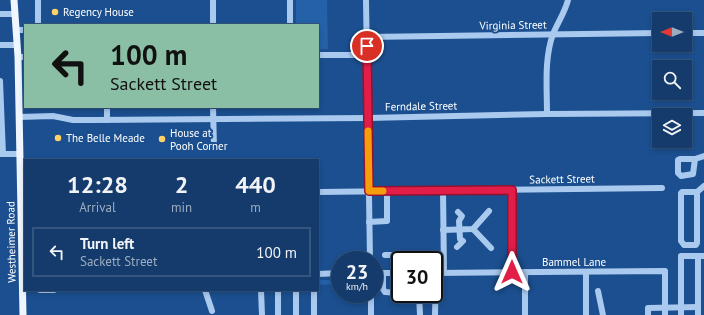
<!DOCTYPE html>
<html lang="en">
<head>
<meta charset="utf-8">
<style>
  :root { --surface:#143b6b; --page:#214673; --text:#f1f3f6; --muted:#9dadc1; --line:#33557e }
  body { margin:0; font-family:"PT Sans",sans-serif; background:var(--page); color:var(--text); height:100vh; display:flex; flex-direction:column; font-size:15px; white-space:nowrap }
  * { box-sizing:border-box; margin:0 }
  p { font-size:13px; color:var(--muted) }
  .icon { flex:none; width:22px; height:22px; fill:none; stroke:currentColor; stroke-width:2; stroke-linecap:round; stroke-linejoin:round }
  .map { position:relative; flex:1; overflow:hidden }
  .side { position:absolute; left:24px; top:159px; width:295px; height:132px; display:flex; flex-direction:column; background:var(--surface); border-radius:0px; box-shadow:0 2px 6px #0003,0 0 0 1px var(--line) }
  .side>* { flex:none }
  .banner { position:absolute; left:24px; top:24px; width:295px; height:84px; border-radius:0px; box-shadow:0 2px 6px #0003,0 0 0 1px var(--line); background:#8abfa5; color:#111; overflow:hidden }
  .needle { width:26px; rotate:270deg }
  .tools { position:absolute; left:652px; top:12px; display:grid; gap:8px }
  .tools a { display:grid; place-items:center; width:40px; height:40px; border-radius:0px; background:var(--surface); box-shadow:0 2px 6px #0003,0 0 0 1px var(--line); font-size:20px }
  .speed { position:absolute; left:331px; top:251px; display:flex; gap:8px; font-size:20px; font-weight:700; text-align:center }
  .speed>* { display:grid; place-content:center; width:52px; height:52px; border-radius:50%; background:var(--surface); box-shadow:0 2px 6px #0003,0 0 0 1px var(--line); line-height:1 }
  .speed small { font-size:10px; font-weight:400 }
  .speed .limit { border:2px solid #111; border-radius:6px; background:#fff; color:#111 }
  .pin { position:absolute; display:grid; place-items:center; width:34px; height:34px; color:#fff; margin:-17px; border:2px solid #fff; border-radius:50%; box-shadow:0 1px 4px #0007 }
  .me { position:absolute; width:44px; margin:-22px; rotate:0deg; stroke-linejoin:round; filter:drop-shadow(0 0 3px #0008) }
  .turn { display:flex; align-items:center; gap:14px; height:84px; padding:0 20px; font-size:18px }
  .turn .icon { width:52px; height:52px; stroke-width:2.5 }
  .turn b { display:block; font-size:28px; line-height:34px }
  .eta { display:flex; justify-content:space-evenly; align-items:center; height:68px; text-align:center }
  .eta b { font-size:24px; font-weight:700; line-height:28px }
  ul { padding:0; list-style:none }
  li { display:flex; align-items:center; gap:12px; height:50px; margin:0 8px 6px; padding:0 12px; border:2px solid var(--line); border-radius:0px }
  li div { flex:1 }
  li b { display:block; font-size:15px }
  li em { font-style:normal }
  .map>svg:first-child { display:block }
  .green { fill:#2461a8 }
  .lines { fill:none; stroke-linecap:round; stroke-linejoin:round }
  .minor { stroke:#a9c9ee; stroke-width:6 }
  .major { stroke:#f0f6ff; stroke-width:7 }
  .route-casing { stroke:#92132f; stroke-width:10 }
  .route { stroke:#e11d48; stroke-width:7 }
  .slow { stroke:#f59e0b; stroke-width:7 }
  .poi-dot { fill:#ffd166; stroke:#1b4f8f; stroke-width:1.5 }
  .labels { text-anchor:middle; stroke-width:4; stroke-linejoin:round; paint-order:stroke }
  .poi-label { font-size:11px; fill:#fff; stroke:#1b4f8f; text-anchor:start }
  .street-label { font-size:11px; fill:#fff; stroke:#1b4f8f }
</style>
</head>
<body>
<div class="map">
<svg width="704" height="315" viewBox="0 0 704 315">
  <rect width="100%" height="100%" fill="#1b4f8f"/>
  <g class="green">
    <path d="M296,0H327L328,49L318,50V25H296Z"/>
    <path d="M318,280H340V284L318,285Z"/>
  </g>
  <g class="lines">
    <g class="minor">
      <path d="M38,0V25"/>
      <path d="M290,0V25"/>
      <path d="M366,0L370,260"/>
      <path d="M0,14H15"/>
      <path d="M213,25V0"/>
      <path d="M16,30H25"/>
      <path d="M685,33H704"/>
      <path d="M367,37L659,33"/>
      <path d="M0,45H17"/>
      <path d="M318,55H367"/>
      <path d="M18,57H25"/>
      <path d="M0,81L3,154"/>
      <path d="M107,107V120"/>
      <path d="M213,107L214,147"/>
      <path d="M547,114C547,87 544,59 553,34C558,22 565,12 568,0"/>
      <path d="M19,117L53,116L73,120H95L368,118L547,114L704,113"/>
      <path d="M0,154H20"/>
      <path d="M695,159L693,174L681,176L678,173V160L680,159H695L704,156"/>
      <path d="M443,190L444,272"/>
      <path d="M512,190V272"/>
      <path d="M318,192L662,188"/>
      <path d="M697,192V243L696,245H684L681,241V193L682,192H697L704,186"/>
      <path d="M369,222L387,221V191"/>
      <path d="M473,229L491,248"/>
      <path d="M443,230L473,229L489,211"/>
      <path d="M457,247L463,241L460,239L459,221L462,216L458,212"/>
      <path d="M385,255H408V260"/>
      <path d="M698,256V315"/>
      <path d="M525,272V315"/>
      <path d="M586,272V315"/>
      <path d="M374,273H400"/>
      <path d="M383,273V289L385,292L400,293"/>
      <path d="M434,273L665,271V315"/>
      <path d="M318,274L340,273"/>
      <path d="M40,290H54"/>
      <path d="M205,290L212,311"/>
      <path d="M261,290L262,315"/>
      <path d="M278,290V315"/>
      <path d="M296,290V315"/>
      <path d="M314,290V315"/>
      <path d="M598,291L603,315"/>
      <path d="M371,294V315"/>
      <path d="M419,294L420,315"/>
      <path d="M435,315L436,273"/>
      <path d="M648,315V308L698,307"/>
      <path d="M681,315V256H704"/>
    </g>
    <path class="major" d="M14,0L18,57L23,315"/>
  </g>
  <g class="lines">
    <defs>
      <path id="route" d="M367,46L369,191L512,190V272"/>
    </defs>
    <use href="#route" class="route-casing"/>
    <use href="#route" class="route"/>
    <path class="slow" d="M368,131L369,191H383"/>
  </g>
  <g class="poi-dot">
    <circle cx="55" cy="12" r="4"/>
    <circle cx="58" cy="138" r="4"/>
    <circle cx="162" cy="139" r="4"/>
  </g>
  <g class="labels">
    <g class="poi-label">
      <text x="63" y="16">Regency House</text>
      <text x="170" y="137">House at<tspan x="170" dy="13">Pooh Corner</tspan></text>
      <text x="66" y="142">The Belle Meade</text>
    </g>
    <g class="street-label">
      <text transform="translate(513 25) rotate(-1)" y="4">Virginia Street</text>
      <text transform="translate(421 106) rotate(-1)" y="4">Ferndale Street</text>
      <text transform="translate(562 179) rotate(-1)" y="4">Sackett Street</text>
      <text transform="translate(11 242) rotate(-91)" y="4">Westheimer Road</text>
      <text x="574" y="266">Bammel Lane</text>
    </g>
  </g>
</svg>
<div class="tools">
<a><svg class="needle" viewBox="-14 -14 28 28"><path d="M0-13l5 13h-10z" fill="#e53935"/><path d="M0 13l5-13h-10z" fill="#9dadc1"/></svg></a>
<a><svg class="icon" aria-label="search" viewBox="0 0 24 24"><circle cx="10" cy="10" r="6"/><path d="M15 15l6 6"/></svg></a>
<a><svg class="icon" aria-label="layers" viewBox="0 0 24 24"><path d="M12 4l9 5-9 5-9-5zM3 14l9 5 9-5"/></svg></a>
</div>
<div class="speed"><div>23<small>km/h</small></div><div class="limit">30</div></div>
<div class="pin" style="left:367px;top:46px;background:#d93025"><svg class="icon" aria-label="arrive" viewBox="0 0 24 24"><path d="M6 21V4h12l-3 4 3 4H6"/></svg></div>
<svg class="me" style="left:512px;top:272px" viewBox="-20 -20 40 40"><path d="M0-17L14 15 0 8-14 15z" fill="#e11d48" stroke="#fff" stroke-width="4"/></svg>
<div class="banner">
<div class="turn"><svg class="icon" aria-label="left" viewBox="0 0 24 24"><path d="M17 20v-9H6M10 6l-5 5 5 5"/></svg><div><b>100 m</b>Sackett Street</div></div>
</div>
<section class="side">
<div class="eta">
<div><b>12:28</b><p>Arrival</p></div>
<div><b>2</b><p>min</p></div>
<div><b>440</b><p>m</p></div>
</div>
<ul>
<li><svg class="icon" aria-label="left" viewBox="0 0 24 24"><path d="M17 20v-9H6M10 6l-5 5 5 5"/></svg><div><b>Turn left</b><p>Sackett Street</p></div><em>100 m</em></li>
</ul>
</section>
</div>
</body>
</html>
